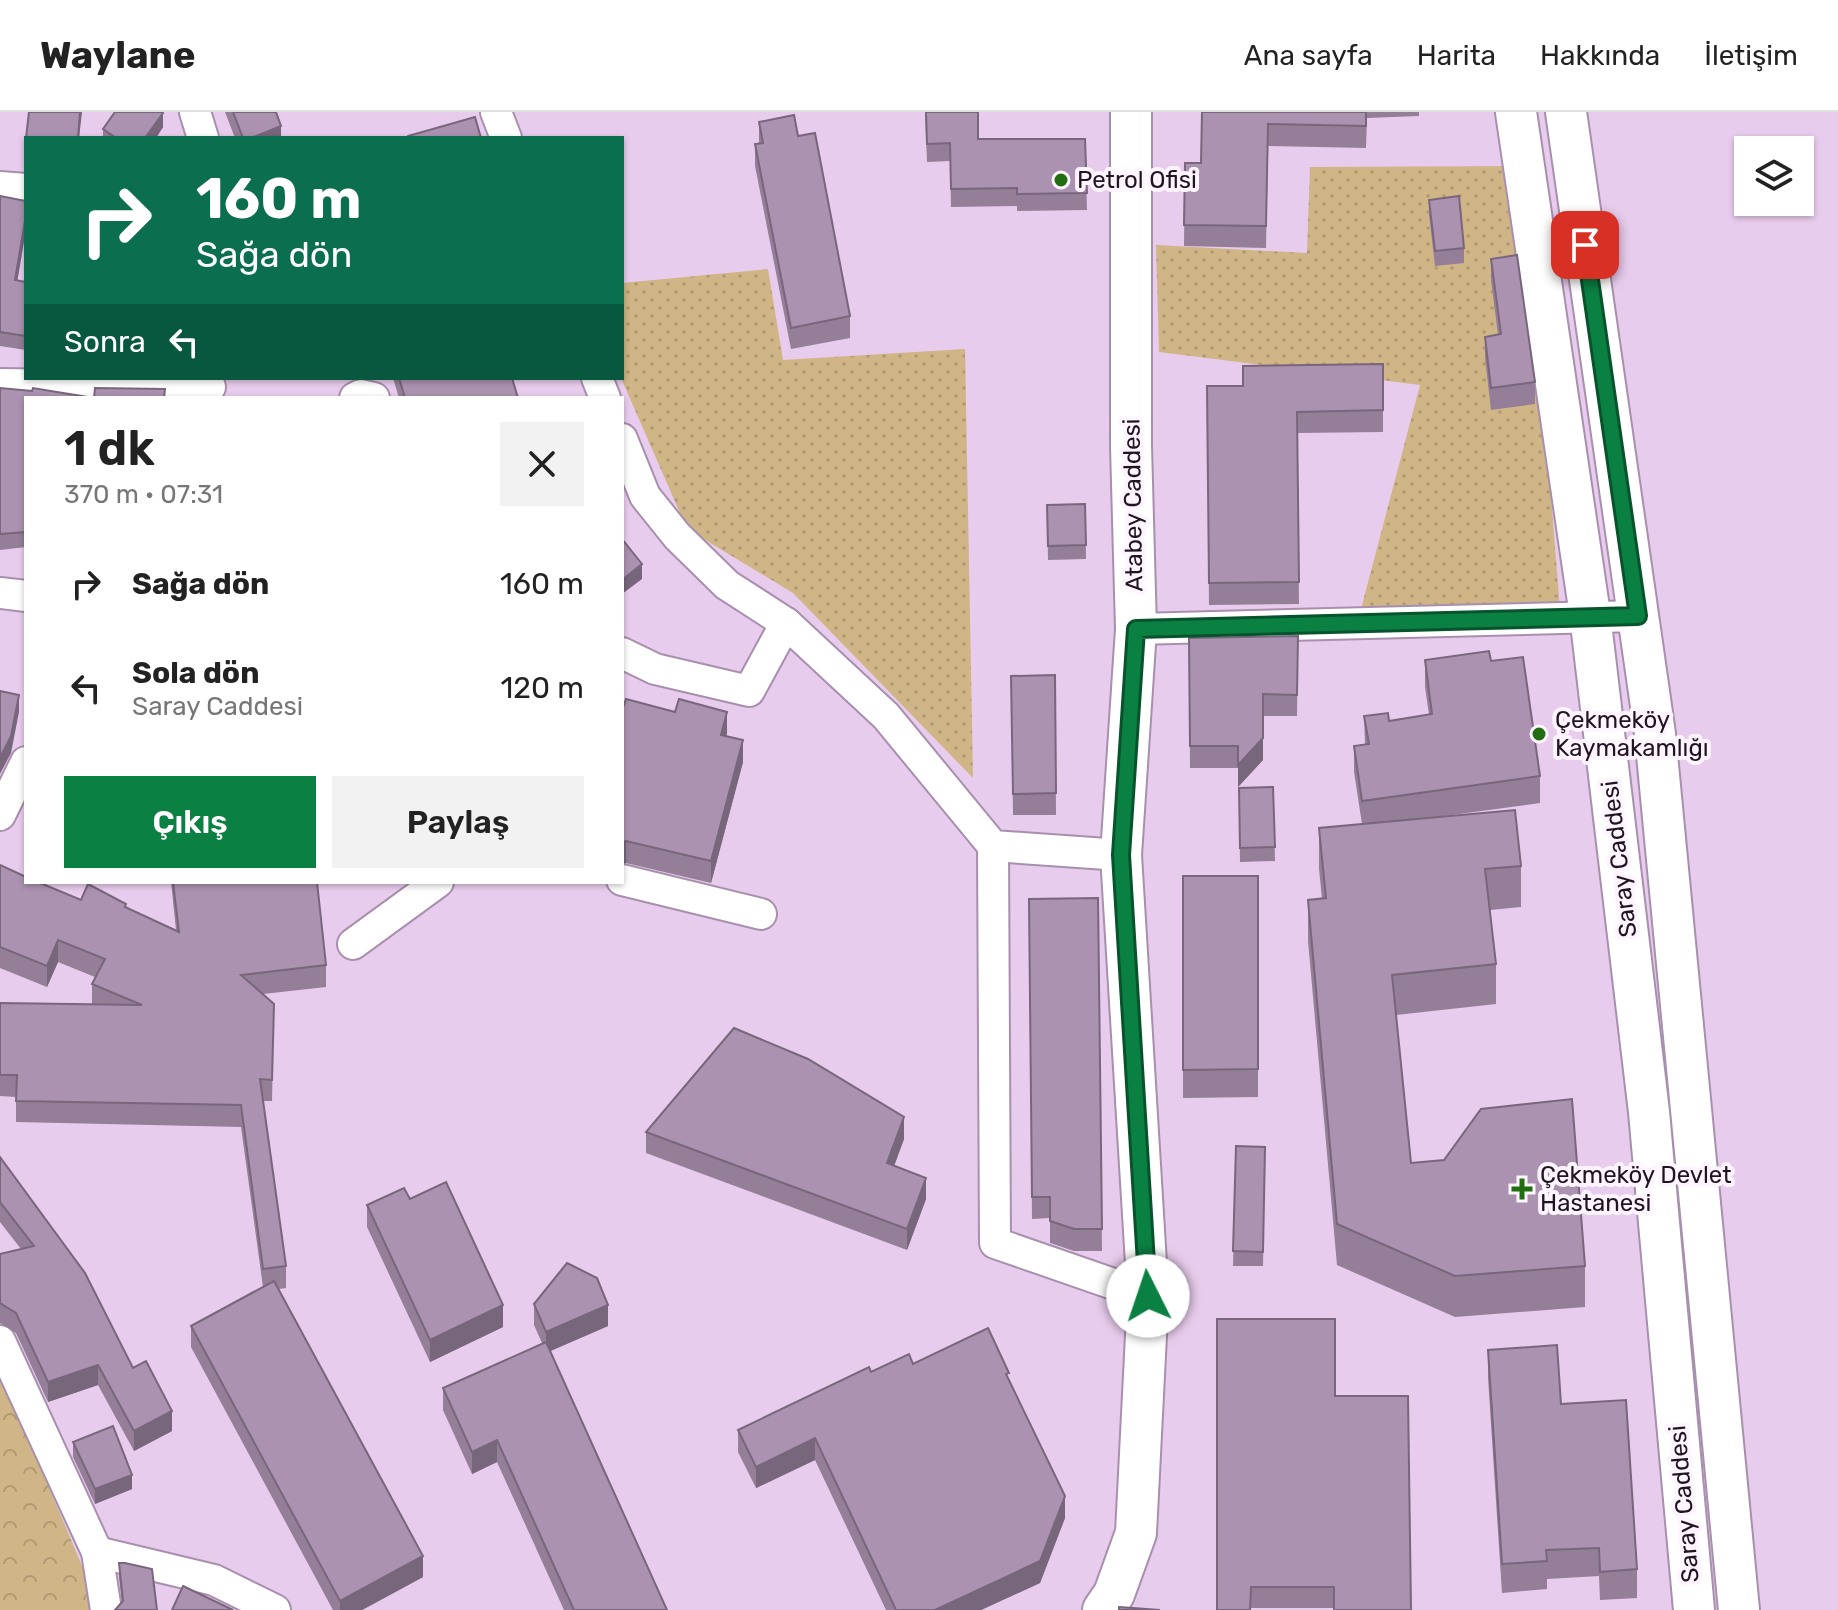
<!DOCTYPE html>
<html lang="tr">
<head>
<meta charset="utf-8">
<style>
  :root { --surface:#fff; --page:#f2f2f2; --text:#222; --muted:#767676; --line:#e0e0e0; --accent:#0b8043 }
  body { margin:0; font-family:Rubik,sans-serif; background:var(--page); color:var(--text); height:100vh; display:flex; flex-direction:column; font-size:30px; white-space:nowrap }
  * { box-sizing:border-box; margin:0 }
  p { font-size:26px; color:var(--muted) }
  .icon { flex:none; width:44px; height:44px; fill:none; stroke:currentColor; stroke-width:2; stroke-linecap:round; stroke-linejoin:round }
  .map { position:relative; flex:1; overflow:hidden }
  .sheet { position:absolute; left:24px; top:284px; width:600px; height:488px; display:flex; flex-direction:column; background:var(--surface); border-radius:0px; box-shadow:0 2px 6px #0004 }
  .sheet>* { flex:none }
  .guide { position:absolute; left:24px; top:24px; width:600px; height:244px; border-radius:0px; box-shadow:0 2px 6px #0004; background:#0b6e4f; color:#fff; overflow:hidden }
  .controls { position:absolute; left:1734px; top:24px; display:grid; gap:16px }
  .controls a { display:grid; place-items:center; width:80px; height:80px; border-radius:0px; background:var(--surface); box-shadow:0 2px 6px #0004; font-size:40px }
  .pin { position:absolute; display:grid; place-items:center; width:68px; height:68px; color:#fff; margin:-34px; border-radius:16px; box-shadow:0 4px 12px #0006 }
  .me { position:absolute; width:88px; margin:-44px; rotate:356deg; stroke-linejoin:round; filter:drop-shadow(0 0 6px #0008) }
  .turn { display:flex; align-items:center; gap:28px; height:168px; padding:0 40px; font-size:36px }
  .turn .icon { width:104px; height:104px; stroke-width:2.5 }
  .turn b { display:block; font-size:56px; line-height:68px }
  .then { display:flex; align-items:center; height:76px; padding:0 40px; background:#0003; gap:16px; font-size:30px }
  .round { display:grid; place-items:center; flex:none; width:84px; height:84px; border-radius:0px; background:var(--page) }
  .head { display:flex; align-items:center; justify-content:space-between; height:136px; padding:0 40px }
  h1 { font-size:48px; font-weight:600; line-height:60px }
  .primary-button { display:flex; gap:16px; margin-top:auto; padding:16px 40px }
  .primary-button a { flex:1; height:92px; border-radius:0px; background:var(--accent); color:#fff; font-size:32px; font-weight:600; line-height:92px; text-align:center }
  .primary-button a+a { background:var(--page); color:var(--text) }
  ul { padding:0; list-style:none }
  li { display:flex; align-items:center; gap:24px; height:104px; padding:0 40px }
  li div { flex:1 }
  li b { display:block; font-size:30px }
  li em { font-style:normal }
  header { display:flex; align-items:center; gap:48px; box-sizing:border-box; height:112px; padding:0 40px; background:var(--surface); border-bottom:2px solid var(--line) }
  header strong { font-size:38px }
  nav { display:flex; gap:44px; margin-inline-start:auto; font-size:28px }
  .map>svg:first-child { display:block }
  .green { fill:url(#green-dots) }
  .forest { fill:url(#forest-crowns) }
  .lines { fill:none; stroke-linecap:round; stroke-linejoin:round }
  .minor-casing { stroke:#a98fae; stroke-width:34 }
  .major-casing { stroke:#a98fae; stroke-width:44 }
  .minor { stroke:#fff; stroke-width:30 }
  .major { stroke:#fff; stroke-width:40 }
  .wall { fill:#947e98 }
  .shaded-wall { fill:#78667c }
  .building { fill:#ac92b1; stroke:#78667c; stroke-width:2 }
  .route-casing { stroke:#07532c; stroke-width:20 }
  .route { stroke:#0b8043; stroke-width:14 }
  .poi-dot { fill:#216e11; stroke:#fdf4ff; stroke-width:3 }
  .labels { text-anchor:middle; stroke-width:8; stroke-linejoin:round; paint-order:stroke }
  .poi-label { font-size:24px; fill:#1e1520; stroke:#fdf4ff; text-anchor:start }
  .street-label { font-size:24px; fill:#1e1520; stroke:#fdf4ff }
</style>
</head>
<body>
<header>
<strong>Waylane</strong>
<nav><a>Ana sayfa</a><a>Harita</a><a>Hakkında</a><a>İletişim</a></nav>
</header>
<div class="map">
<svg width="1838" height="1498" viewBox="0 0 1838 1498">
  <defs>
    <pattern id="green-dots" width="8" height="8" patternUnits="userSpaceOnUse" patternTransform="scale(2)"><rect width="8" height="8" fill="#d0b586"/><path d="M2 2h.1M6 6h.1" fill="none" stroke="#b29b73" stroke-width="1.8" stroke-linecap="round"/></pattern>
    <pattern id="forest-crowns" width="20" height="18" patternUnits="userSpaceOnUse" patternTransform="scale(2)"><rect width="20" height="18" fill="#d0b586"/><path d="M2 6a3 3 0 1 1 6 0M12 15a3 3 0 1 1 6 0" fill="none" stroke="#b29b73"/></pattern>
  </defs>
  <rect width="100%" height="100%" fill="#e8cced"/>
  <g class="green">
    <path d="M1525,54L1560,498L1356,516L1420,273L1159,240L1156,133L1307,141L1310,55Z"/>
    <path d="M768,157L783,248L965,237L973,666L793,481L687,417L621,266L622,171Z"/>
  </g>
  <path class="forest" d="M0,1259L85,1461L97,1498H0Z"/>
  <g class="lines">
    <defs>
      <g id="minor">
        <path d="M195,0L203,26"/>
        <path d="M496,0L506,26"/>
        <path d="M0,75L26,77"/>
        <path d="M597,266L605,286"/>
        <path d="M0,272L210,275"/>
        <path d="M355,286L361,283L374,286"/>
        <path d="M622,327L645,384L677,424L727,473L786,511L886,604L993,734L1121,743"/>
        <path d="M0,481L26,484"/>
        <path d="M1136,517L1638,504"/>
        <path d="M622,541L655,557L749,579L786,511"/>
        <path d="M0,703L26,650"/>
        <path d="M993,734L995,1131L1148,1184"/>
        <path d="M622,768L761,802"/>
        <path d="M353,832L438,770"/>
        <path d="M0,1229L97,1440L106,1498"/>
        <path d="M97,1440L214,1468L275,1498"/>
      </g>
      <g id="major">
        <path d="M1516,0L1590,503L1649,1000L1694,1498"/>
        <path d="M1566,0L1655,622L1739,1498"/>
        <path d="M1103,1498L1114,1482L1136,1421L1148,1184L1121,743L1136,517L1131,334V0"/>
      </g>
    </defs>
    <use href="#minor" class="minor-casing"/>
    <use href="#major" class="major-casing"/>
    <use href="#minor" class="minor"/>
    <use href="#major" class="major"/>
  </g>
  <g class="wall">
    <path d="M225,0H276L281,26H235Z"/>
    <path d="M925,0L978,27H1085L1087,98L1017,99V94L951,95L950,49L927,50Z"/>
    <path d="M1202,0H1419V4L1367,6L1366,36L1268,34L1266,136L1184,134L1185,51H1201Z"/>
    <path d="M759,10L798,24L850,204V226L791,237L755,54V32H759Z"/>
    <path d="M163,15L156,26H103V17Z"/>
    <path d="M0,84L17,169L26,170V238L0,234Z"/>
    <path d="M1429,88L1464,136V151L1435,154L1429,102Z"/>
    <path d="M1491,147L1535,270V292L1491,298L1485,246V225L1498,223L1491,168Z"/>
    <path d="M1383,252V320L1297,321L1299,492L1209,493L1207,274H1243Z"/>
    <path d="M393,266H512L518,286H399Z"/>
    <path d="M0,276L94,286H165H26V435L0,438Z"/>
    <path d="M1085,392L1086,447L1048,448L1047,393Z"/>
    <path d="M1298,524L1297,604H1263V648L1238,675V656H1190L1189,526Z"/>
    <path d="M1425,548L1491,549L1540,664V691L1437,705L1521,754V795L1490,798L1496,852V892L1396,903L1411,1051L1585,1154V1195L1455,1205L1337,1153L1308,829V788L1322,787L1319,757V716L1362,712L1354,660V634L1365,632L1364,604L1389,609L1429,603L1425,575Z"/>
    <path d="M1055,563L1056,703H1013L1011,564Z"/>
    <path d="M622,592L727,621L726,624L743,650L711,771L626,751L622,752Z"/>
    <path d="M1273,675L1275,749L1240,750L1239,676Z"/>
    <path d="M0,753L81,788L126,796L176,818L171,770H335L317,772L326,853V875L263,882L274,892L272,989H263L286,1154V1176L279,1177L423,1465L362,1498H333L191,1235V1214L263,1175L241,1015L16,1010V985L0,984V891L92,892V872L95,865L58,850L47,875L0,856Z"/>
    <path d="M1183,764H1258V985L1183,986Z"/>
    <path d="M1098,786L1102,1139H1074L1050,1131V1106L1032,1107L1029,787Z"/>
    <path d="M646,1020L904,1027L894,1054L926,1087L907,1138L646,1041Z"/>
    <path d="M1236,1034L1265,1035L1263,1154H1233Z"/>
    <path d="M0,1045L133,1256L172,1319L134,1339L98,1273L48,1290L16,1221L0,1211V1142L21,1137L0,1110Z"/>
    <path d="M410,1087L503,1215L430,1250L367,1115V1093Z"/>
    <path d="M534,1192L608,1214L550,1239L667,1498H564L497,1350L472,1362L443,1298V1276L542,1231L534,1213Z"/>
    <path d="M1488,1238L1561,1292L1637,1457V1486L1600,1488L1599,1464L1547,1467V1477L1502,1481L1488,1266Z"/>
    <path d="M913,1252L1009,1269L1065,1406L1040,1471L981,1498H886L815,1348L756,1376L738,1340V1318L871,1260Z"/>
    <path d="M1335,1284L1334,1496H1251L1217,1498Z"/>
    <path d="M73,1330L132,1377L95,1392L73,1345Z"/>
    <path d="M119,1451L152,1457L122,1491L119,1466Z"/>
  </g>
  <g class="shaded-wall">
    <path d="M80,0H82L79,26H78Z"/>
    <path d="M163,1V15L156,26H145Z"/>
    <path d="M281,14V26H251Z"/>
    <path d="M26,103V118L15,183V168Z"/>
    <path d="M642,452V467L622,482V468Z"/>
    <path d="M19,583V600L11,641L0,662V646Z"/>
    <path d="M727,600V621L721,645V623Z"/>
    <path d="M1263,604V648L1238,675V653Z"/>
    <path d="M743,628V650L711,771V749Z"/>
    <path d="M626,729V751L622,752V730Z"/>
    <path d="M58,828V850L47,875V854Z"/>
    <path d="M904,1005V1027L887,1073V1051Z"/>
    <path d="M926,1066V1087L907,1138V1117Z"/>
    <path d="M503,1193V1215L430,1250V1228Z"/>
    <path d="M608,1193V1214L546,1241V1220Z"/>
    <path d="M98,1253V1273L48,1290V1270Z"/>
    <path d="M172,1299V1319L134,1339V1319Z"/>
    <path d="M815,1326V1348L756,1376V1355Z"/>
    <path d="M497,1328V1350L472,1362V1340Z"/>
    <path d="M132,1363V1377L95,1392V1377Z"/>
    <path d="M1065,1384V1406L1040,1471L981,1498H935Z"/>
    <path d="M423,1444V1465L362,1498H340V1489Z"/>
  </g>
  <g class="building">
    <path d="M29,0H80L78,26H26Z"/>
    <path d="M115,0H162L163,1L145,26H116L103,17Z"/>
    <path d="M233,0H276L281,14L251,26H243Z"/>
    <path d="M926,0H978V27H1085L1087,81L1017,82V76L951,77L950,31L927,32Z"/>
    <path d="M1202,0H1366V14L1268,12L1266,114L1184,113L1185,51H1201Z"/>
    <path d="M794,3L798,24L815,21L850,204L791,216L755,32L763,31L759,10Z"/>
    <path d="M475,5L481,26H408V24Z"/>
    <path d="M0,84L26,89V103L15,168L26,170V224L0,220Z"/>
    <path d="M1459,84L1464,136L1435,139L1429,88Z"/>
    <path d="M1517,143L1535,270L1491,276L1485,225L1501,222L1491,147Z"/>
    <path d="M1383,252V298L1297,300L1299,470L1209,471L1207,274H1243V254Z"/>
    <path d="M399,266H512L518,286H405Z"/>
    <path d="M0,276L32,279L33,276L94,286L95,276L165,277L164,286H26V420L0,422Z"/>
    <path d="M1085,392L1086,433L1048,434L1047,393Z"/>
    <path d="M622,427L642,452L622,468Z"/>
    <path d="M1298,524L1297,583L1263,582V626L1238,653V634H1190L1189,526Z"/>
    <path d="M1489,539L1491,549L1523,545L1540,664L1362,689L1354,634L1369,632L1364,604L1388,601L1389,609L1432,602L1425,548Z"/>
    <path d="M1055,563L1056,681L1013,682L1011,564Z"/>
    <path d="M0,579L19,583L11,624L0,646Z"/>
    <path d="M626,587L675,600L679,587L727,600L721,623L743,628L711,749L626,729L622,730V592L624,593Z"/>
    <path d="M1273,675L1275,735L1240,736L1239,676Z"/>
    <path d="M1515,698L1521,754L1485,757L1496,852L1392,863L1411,1051L1444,1048L1481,997L1572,987L1585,1154L1455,1164L1337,1112L1308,788L1326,786L1319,716Z"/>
    <path d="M0,753L26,765V770H38L81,788L88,772L126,792L125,795L179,820L173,770H317L326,853L241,863L274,892L272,968L260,967L286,1154L263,1157L241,993L16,989L17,963H0V891L142,893L92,872L105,847L58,828L47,854L0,835Z"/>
    <path d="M1183,764H1258V957L1183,958Z"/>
    <path d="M1098,786L1102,1117H1074L1050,1109V1085H1032L1029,787Z"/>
    <path d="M734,916L808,947L904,1005L887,1051L926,1066L907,1117L646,1020Z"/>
    <path d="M1236,1034L1265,1035L1263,1140L1233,1139Z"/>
    <path d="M0,1045L85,1161L133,1256L146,1249L172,1299L134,1319L98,1253L48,1270L16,1201L0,1191V1142L34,1134L0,1090Z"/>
    <path d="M446,1070L503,1193L430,1228L367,1093L404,1076L410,1087Z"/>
    <path d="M567,1151L597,1166L608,1193L546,1220L534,1192Z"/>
    <path d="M274,1169L423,1444L340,1489L191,1214Z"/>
    <path d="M1217,1207H1335V1284H1408L1411,1498H1334V1475H1251L1250,1498H1217Z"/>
    <path d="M988,1216L1009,1261L1006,1262L1065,1384L1040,1449L935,1498H896L815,1326L756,1355L738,1318L869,1255L871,1260L909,1242L913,1252Z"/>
    <path d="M546,1230L667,1498H574L497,1328L472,1340L443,1276Z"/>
    <path d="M1557,1233L1561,1292L1626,1288L1637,1457L1600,1460L1599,1436L1546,1438L1547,1449L1502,1452L1488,1238Z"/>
    <path d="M113,1314L132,1363L95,1377L73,1330Z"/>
    <path d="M119,1451H125L152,1457L157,1498H115L123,1489Z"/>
    <path d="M183,1474L233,1498H172Z"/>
    <path d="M1119,1495L1160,1498H1119Z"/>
  </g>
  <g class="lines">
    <defs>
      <path id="route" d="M1148,1184L1121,743L1136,517L1638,504L1585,133"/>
    </defs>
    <use href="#route" class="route-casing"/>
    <use href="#route" class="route"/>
  </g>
  <g class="poi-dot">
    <circle cx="1061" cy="68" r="8"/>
    <circle cx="1539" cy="622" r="8"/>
    <path d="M1518 1065h8v8h8v8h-8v8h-8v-8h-8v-8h8z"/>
  </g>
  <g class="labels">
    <g class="poi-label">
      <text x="1077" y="76">Petrol Ofisi</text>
      <text x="1555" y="616">Çekmeköy<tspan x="1555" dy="28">Kaymakamlığı</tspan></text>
      <text x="1540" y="1071">Çekmeköy Devlet<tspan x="1540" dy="28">Hastanesi</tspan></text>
    </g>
    <g class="street-label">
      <text transform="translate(1133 393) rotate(-91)" y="8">Atabey Caddesi</text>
      <text transform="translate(1619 747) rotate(-97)" y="8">Saray Caddesi</text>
      <text transform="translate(1684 1392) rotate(-95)" y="8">Saray Caddesi</text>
    </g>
  </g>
</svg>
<div class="controls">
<a><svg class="icon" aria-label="layers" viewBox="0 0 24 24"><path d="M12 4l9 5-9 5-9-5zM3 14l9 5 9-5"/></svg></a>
</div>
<div class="pin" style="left:1585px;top:133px;background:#d93025"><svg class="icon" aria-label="arrive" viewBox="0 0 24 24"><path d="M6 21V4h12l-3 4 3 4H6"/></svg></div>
<svg class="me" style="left:1148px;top:1184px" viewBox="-20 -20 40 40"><circle r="19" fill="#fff"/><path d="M0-13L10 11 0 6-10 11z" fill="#0b8043"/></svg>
<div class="guide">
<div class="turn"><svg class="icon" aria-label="right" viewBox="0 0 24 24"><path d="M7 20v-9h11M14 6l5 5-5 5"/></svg><div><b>160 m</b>Sağa dön</div></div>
<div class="then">Sonra<svg class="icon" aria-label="left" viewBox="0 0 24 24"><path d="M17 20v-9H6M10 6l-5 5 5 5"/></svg></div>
</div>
<section class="sheet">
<div class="head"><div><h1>1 dk</h1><p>370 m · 07:31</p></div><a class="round"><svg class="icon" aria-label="close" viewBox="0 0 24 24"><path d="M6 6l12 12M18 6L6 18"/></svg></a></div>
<ul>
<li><svg class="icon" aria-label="right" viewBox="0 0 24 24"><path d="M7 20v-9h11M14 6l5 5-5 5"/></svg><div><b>Sağa dön</b></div><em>160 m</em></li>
<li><svg class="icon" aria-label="left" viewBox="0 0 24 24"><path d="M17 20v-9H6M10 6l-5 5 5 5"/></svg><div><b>Sola dön</b><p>Saray Caddesi</p></div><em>120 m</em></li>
</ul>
<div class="primary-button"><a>Çıkış</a><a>Paylaş</a></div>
</section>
</div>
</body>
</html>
